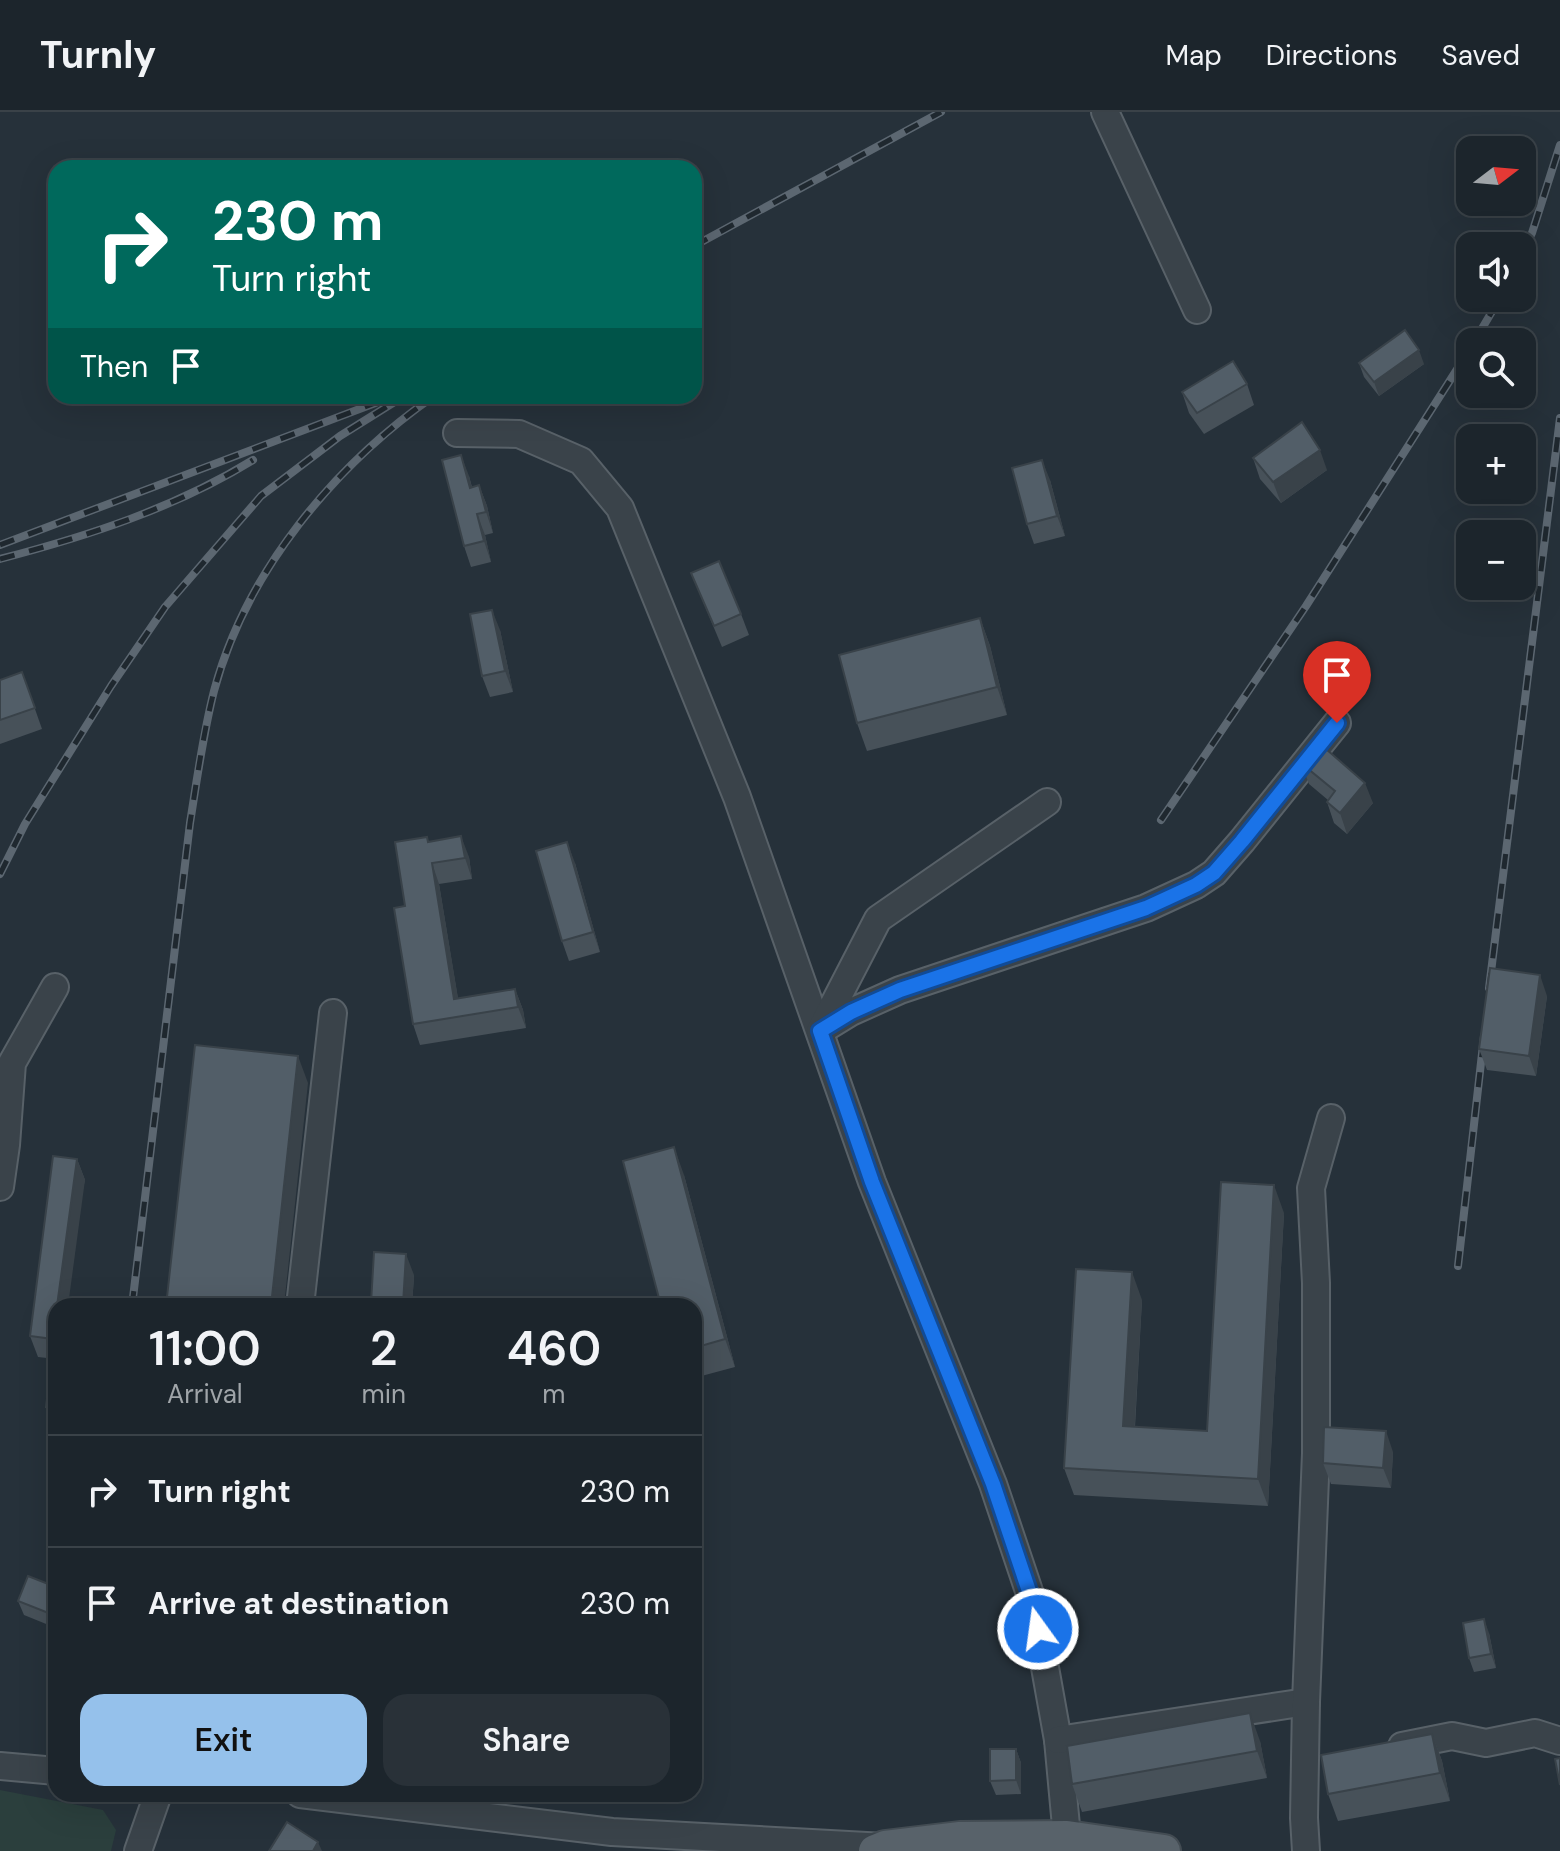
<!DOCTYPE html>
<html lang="en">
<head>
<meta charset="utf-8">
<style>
  :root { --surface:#1c252c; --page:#293138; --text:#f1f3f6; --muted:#a0a5a9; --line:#3a4248; --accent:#95c1eb }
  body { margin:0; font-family:"DM Sans",sans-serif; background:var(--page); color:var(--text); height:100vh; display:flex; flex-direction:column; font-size:30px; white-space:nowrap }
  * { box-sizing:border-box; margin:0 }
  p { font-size:26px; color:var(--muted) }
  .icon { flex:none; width:44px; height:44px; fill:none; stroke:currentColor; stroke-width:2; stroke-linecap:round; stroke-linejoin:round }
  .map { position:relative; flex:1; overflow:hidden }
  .sheet { position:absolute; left:48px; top:1186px; width:654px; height:504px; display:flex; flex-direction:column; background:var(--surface); border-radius:24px; box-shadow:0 8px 32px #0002,0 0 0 2px var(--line) }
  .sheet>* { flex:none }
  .banner { position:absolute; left:48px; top:48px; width:654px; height:244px; border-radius:24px; box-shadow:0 8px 32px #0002,0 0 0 2px var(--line); background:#00695c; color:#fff; overflow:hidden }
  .needle { width:52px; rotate:74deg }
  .tools { position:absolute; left:1456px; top:24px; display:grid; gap:16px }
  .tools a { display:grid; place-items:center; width:80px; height:80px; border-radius:16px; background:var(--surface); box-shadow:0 8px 32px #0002,0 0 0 2px var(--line); font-size:40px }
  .pin { position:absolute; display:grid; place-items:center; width:68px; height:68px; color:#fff; margin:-82px -34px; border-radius:50% 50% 50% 0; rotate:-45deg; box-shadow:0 0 8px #0007 }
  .pin .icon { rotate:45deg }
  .me { position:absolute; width:88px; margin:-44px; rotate:346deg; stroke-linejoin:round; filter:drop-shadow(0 0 6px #0008) }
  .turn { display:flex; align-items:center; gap:28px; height:168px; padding:0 32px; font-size:36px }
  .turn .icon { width:104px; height:104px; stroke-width:2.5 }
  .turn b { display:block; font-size:56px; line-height:68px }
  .then { display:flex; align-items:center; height:76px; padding:0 32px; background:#0003; gap:16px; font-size:30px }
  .eta { display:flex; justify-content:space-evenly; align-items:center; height:136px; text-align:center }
  .eta b { font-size:48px; font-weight:600; line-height:56px }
  .action { display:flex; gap:16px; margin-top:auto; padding:16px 32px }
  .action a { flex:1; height:92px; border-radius:24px; background:var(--accent); color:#111; font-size:32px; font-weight:600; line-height:92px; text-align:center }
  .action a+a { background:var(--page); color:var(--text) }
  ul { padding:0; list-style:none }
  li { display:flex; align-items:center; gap:24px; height:112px; padding:0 32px; border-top:2px solid var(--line) }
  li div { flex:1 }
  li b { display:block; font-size:30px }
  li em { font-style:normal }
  header { display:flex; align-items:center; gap:48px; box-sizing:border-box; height:112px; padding:0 40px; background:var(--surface); border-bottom:2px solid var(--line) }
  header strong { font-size:38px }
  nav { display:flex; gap:44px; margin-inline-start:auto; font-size:28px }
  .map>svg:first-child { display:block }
  .green { fill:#2b3f3d }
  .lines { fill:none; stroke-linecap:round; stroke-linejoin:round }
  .minor-casing { stroke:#586168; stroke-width:30 }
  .major-casing { stroke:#434c53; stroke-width:36 }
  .minor { stroke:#3a434a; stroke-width:26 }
  .major { stroke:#58626a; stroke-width:32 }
  .rail-casing { stroke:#5c6771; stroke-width:8 }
  .rail { stroke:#1f282f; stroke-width:5; stroke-dasharray:15; stroke-linecap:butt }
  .wall { fill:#475159 }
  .shaded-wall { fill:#394249 }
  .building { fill:#525e68; stroke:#394249; stroke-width:2 }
  .route-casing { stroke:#114b97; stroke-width:20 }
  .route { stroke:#1a73e8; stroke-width:14 }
</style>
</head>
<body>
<header>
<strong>Turnly</strong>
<nav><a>Map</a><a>Directions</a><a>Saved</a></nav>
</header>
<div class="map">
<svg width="1560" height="1739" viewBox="0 0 1560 1739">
  <rect width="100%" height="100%" fill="#26313a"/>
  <path class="green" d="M0,1678L103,1698L116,1718L111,1739H0Z"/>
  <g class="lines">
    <defs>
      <g id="minor">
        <path d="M1105,0L1197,198"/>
        <path d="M457,321L519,322L581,349L620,396L737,685L872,1070L993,1372L1034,1494L1058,1628L1067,1725"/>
        <path d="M820,919L851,900L900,878L1146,796L1196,773L1214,761L1242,729L1337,611"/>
        <path d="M820,919L878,807L1047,690"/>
        <path d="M0,1075L6,1033L12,951L55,875"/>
        <path d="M300,1194L333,901"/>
        <path d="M1058,1628L1306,1590"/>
        <path d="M1402,1634L1452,1624L1486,1631L1535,1621L1560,1629"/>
        <path d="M0,1654L56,1659"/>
        <path d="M300,1682L612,1720L885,1735"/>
        <path d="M138,1739L158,1682"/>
        <path d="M1306,1739L1304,1706L1306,1590L1316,1341V1171L1311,1076L1331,1006"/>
      </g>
      <path id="major" d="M875,1739L885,1735L960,1726L1067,1725L1164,1739"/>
    </defs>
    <use href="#minor" class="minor-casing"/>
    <use href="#major" class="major-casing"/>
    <use href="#minor" class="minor"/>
    <use href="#major" class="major"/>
    <defs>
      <g id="rail">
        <path d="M694,134L941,0"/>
        <path d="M1522,141L1532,121L1560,33"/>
        <path d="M1474,230L1500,186"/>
        <path d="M0,433L378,290"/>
        <path d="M0,447C88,424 175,396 253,348"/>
        <path d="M1161,708L1306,494L1470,237"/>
        <path d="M0,762L25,712L111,574L165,495L261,384L340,324L404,284"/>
        <path d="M1489,876L1560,306"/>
        <path d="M1458,1154L1484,924"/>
        <path d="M132,1194L190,711C197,667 203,622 214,579C246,459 335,353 434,284"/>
      </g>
    </defs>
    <use href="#rail" class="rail-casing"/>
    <use href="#rail" class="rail"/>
  </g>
  <g class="wall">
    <path d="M1359,251L1424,252L1379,284L1364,265Z"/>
    <path d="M1247,272L1254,293L1204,322L1189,301L1182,280Z"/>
    <path d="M1253,346L1327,358L1281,391L1260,367Z"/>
    <path d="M469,364L472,375L479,373L487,394L493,421L485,423L491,450L471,455L464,434Z"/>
    <path d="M1050,368L1065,424L1034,432L1027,412Z"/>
    <path d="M691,461L741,502L749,523L722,535Z"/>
    <path d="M980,506L990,534L1007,603L867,639L857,611Z"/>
    <path d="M500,518L513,580L490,585L482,564Z"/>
    <path d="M22,560L42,617L0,632V568Z"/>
    <path d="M1301,651L1373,691L1347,722L1334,711L1327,690L1328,688L1309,672Z"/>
    <path d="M429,729L469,745L472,767L439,772L458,887L515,877L523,898L526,916L420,933L413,912L405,794Z"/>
    <path d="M575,751L600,840L569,849L562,829Z"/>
    <path d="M1547,884L1536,964L1487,958L1479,937Z"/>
    <path d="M77,1047L85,1068L56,1194V1247L38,1245L30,1224Z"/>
    <path d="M684,1063L735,1255L694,1266V1194Z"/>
    <path d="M1284,1101L1268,1394L1074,1383L1064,1356L1142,1188L1135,1315L1207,1319Z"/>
    <path d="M414,1163L412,1194H372L371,1191Z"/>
    <path d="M56,1262V1316H54L46,1295Z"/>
    <path d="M1393,1340L1391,1376L1331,1372L1323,1351Z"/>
    <path d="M56,1475V1516L24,1503L18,1489Z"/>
    <path d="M1489,1521L1496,1556L1474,1560L1469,1546Z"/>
    <path d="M1432,1622L1442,1649L1450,1689L1338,1709L1328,1682Z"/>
    <path d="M1260,1629L1267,1666L1082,1700L1072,1672Z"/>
    <path d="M1016,1637L1021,1651V1682L996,1683L990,1669Z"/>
  </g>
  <g class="shaded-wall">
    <path d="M1419,238L1424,252L1379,284L1374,270Z"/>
    <path d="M1320,338L1327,358L1281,391L1273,370Z"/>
    <path d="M461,343L469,364L477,397L470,376Z"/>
    <path d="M1042,348L1050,368L1065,424L1057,404Z"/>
    <path d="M479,373L487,394L493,421L486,400Z"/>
    <path d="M477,402L485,423L491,450L484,429Z"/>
    <path d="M492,498L500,518L513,580L505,559Z"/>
    <path d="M980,506L990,534L1007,603L997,575Z"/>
    <path d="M1365,671L1373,691L1347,722L1340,701Z"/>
    <path d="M461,724L469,745L472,767L465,746Z"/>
    <path d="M567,730L575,751L600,840L593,820Z"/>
    <path d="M432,751L439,772L461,904L454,887Z"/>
    <path d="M1540,863L1547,884L1536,964L1529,944Z"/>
    <path d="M515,877L523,898L526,916L518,895Z"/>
    <path d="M298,944L308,971L284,1194H271Z"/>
    <path d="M674,1035L684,1063L735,1255L725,1227Z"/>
    <path d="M77,1047L85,1068L68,1194H57Z"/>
    <path d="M1274,1073L1284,1101L1268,1394L1258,1367Z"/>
    <path d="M406,1142L414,1163L412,1194H404L403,1193Z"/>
    <path d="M1132,1160L1142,1188L1133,1342L1123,1314Z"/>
    <path d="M56,1204V1235L53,1227Z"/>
    <path d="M1386,1319L1393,1340L1391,1376L1383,1356Z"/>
    <path d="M1484,1507L1489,1521L1496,1556L1491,1542Z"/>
    <path d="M1250,1601L1260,1629L1267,1666L1257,1639Z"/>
    <path d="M1432,1622L1442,1649L1450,1689L1440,1661Z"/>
    <path d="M1016,1637L1021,1651V1682L1016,1668Z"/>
    <path d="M318,1730L322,1739H313Z"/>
  </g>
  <g class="building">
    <path d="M1405,218L1419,238L1374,270L1359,251Z"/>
    <path d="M1233,249L1247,272L1197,301L1182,280Z"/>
    <path d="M1302,310L1320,338L1273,370L1253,346Z"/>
    <path d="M461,343L470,376L479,373L486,400L477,402L484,429L464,434L442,348Z"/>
    <path d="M1042,348L1057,404L1027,412L1012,356Z"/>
    <path d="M719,449L741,502L714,514L691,461Z"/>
    <path d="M492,498L505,559L482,564L470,502Z"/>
    <path d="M980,506L997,575L857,611L839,543Z"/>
    <path d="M22,560L35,596L0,608V568Z"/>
    <path d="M1318,630L1365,671L1340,701L1327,690L1335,679L1301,651Z"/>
    <path d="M461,724L465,746L432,751L454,887L515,877L518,895L413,912L394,796L405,794L395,730L427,725L428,730Z"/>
    <path d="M567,730L593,820L562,829L536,739Z"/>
    <path d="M1490,856L1540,863L1529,944L1479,937Z"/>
    <path d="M195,933L298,944L271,1194H166Z"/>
    <path d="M674,1035L725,1227L694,1236V1194H661L623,1049Z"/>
    <path d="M53,1044L77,1047L57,1194H56L53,1227L30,1224Z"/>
    <path d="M1221,1070L1274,1073L1258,1367L1064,1356L1076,1157L1132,1160L1123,1314L1207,1319Z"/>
    <path d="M374,1140L406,1142L403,1193L371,1191Z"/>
    <path d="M50,1262H56V1296L46,1295Z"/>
    <path d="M1324,1315L1386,1319L1383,1356L1323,1351Z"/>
    <path d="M28,1464L56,1475V1504L18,1489Z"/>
    <path d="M1484,1507L1491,1542L1469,1546L1463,1511Z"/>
    <path d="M1250,1601L1257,1639L1072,1672L1067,1634Z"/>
    <path d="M1432,1622L1440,1661L1328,1682L1321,1643Z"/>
    <path d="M990,1637H1016V1668L990,1669Z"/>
    <path d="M1560,1646V1673L1555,1647Z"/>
    <path d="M287,1710L318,1730L313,1739H269Z"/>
  </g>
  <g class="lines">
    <defs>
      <path id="route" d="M1038,1517L1034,1494L993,1372L872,1070L820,919L851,900L900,878L1146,796L1196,773L1214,761L1242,729L1337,611"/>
    </defs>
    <use href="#route" class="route-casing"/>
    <use href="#route" class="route"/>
  </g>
</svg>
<div class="tools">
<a><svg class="needle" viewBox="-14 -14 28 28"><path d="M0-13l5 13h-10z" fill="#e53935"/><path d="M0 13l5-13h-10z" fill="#a0a5a9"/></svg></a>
<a><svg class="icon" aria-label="sound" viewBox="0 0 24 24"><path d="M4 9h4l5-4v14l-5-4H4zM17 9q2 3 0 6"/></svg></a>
<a><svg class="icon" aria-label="search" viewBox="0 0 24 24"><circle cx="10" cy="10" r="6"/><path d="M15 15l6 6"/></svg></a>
<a>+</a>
<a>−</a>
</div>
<div class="pin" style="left:1337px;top:611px;background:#d93025"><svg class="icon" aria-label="arrive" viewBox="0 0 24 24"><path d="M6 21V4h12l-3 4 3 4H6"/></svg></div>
<svg class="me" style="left:1038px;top:1517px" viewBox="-20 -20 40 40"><circle r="17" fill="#1a73e8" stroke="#fff" stroke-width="3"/><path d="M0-11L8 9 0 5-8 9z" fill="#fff"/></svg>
<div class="banner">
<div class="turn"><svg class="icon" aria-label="right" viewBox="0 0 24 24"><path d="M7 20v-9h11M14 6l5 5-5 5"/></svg><div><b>230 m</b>Turn right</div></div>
<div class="then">Then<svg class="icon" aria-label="arrive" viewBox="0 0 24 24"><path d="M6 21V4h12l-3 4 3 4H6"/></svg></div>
</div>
<section class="sheet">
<div class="eta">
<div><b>11:00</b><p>Arrival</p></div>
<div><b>2</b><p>min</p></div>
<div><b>460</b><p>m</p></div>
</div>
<ul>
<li><svg class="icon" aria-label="right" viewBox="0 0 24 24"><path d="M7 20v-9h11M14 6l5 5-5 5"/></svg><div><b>Turn right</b></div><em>230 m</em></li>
<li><svg class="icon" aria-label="arrive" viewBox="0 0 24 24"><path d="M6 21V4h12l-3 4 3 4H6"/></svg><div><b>Arrive at destination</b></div><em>230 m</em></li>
</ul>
<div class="action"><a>Exit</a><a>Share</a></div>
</section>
</div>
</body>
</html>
